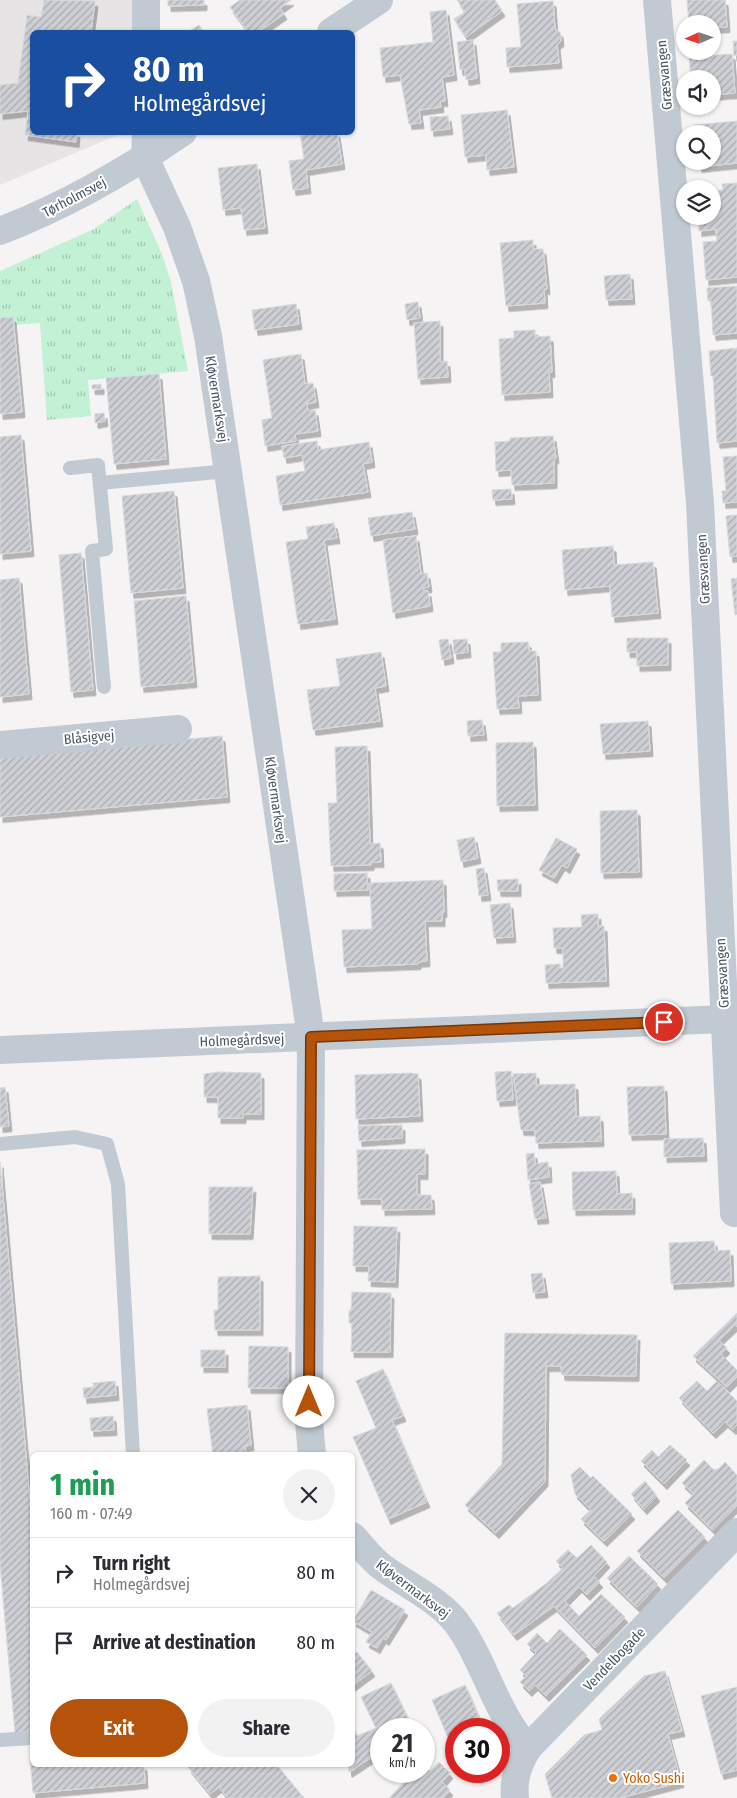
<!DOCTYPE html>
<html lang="en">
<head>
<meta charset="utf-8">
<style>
  :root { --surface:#fff; --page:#f2f2f3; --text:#2b2b33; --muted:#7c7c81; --line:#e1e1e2; --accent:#b45309 }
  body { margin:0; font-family:"Fira Sans Condensed",sans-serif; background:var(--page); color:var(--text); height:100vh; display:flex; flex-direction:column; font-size:19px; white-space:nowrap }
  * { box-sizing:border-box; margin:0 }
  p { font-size:16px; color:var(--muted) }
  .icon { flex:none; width:28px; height:28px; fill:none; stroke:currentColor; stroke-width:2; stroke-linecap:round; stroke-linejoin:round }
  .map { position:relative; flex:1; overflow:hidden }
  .drawer { position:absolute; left:30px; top:1452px; width:325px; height:315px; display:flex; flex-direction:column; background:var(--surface); border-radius:8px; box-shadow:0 1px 4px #0004 }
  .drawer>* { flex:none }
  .hud { position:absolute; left:30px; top:30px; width:325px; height:105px; border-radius:8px; box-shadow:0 1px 4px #0004; background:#1a4fa0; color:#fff; overflow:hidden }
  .needle { width:32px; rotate:267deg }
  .buttons { position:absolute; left:676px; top:15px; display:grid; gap:10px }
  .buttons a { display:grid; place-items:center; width:45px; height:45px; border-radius:50%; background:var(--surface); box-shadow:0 1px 4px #0004; font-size:25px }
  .speed { position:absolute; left:370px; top:1718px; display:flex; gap:10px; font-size:25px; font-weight:700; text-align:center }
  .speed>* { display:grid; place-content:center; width:65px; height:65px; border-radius:50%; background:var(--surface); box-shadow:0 1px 4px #0004; line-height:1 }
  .speed small { font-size:12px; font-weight:400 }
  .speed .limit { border:8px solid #d22; background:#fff; color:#111 }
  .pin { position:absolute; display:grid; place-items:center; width:42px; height:42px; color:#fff; margin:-21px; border:2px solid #fff; border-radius:50%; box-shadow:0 1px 5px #0007 }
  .me { position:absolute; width:55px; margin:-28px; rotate:0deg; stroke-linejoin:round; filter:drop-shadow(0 0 4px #0008) }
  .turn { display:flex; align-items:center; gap:18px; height:105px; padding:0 20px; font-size:22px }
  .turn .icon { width:65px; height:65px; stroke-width:2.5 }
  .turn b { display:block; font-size:35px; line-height:42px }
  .round { display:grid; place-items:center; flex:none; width:52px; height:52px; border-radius:26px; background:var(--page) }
  .summary { display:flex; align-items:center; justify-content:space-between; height:85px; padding:0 20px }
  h1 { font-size:30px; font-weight:700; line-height:38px; color:#1e9e55 }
  .action { display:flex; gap:10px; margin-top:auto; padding:10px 20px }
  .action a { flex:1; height:58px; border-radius:30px; background:var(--accent); color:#fff; font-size:20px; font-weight:700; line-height:58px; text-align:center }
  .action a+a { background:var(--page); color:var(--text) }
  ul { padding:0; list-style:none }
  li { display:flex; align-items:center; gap:15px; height:70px; padding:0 20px; border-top:1px solid var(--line) }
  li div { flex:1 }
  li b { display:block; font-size:19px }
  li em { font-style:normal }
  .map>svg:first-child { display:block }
  .education { fill:#e6e4e5 }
  .grass { fill:url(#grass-tufts) }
  .building { fill:url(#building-hatch); stroke:#d7d9de; filter:url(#shadow) }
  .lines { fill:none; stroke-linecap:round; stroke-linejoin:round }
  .service { stroke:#c1cad2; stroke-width:14 }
  .minor { stroke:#c1cad2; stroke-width:28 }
  .tertiary { stroke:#c1cad2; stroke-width:28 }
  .route-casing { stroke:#753606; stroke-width:12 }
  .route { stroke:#b45309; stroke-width:9 }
  .food-dot { fill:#e8710a; stroke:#fff; stroke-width:2 }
  .labels { text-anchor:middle; stroke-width:4; stroke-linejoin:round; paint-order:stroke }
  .street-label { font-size:14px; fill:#4a5661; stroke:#fff }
  .food-label { font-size:14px; fill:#c56008; stroke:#fff; text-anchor:start }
</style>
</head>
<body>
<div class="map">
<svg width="737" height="1798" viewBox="0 0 737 1798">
  <defs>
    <pattern id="grass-tufts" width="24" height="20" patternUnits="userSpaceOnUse" patternTransform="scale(1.25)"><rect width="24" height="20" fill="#c3f1d5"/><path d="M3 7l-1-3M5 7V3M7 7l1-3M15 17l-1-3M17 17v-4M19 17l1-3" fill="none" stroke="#a0c6b0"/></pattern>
    <pattern id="building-hatch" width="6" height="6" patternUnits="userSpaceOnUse" patternTransform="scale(1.25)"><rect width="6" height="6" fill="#cdcfd5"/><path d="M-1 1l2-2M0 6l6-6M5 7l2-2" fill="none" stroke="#a8abb0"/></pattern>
    <filter id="shadow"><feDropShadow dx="3" dy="5.5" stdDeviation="0" flood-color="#0004"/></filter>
  </defs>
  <rect width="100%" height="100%" fill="#f5f3f3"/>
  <path class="education" d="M0,0H137V32H32V132L122,133L0,185Z"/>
  <path class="grass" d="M137,199L162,254L171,282L188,371L88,380L91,416L47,420L40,323L14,325L13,317L0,318V271L94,229Z"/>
  <g class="building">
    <path d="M44,0L95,1L91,32H32V132H77L76,142L25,135L28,111L0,114V85L18,83L27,15L41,17Z"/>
    <path d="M168,0H204V5L168,6Z"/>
    <path d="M240,0H291L280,8L284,14L258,32H248L230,7Z"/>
    <path d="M457,0H495L502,11L466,37L454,19L465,12Z"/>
    <path d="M687,0H725L727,27L712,28L710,23L689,24Z"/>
    <path d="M553,1L555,29L560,32L561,41L557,44L559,63L507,67L506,48L521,47L517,4Z"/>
    <path d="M446,10L454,75L442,77L445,101H440L441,107L419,110L421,123L409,124L400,75L383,77L380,48L433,42L430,12Z"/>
    <path d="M199,25L204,32H188Z"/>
    <path d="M473,40L477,78L466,80L465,69L460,70L457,42Z"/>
    <path d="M733,41H737V55L734,56Z"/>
    <path d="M732,54L735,93L712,95V79H691L689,57Z"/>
    <path d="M507,110L514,167L487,170L486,155L465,157L461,115Z"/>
    <path d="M448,116L450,129L431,131L430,117Z"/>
    <path d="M737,121V163L699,167L698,161H712V134H695L694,125Z"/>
    <path d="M337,132L342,164L306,170L308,188L293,190L289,161L304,159L300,133Z"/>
    <path d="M257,164L265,228L244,230L241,208L223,210L218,168Z"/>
    <path d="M737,183V277L706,280L703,242L717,241L716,229L699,231L698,216H712V191L723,190L722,184Z"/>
    <path d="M533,240V249H543L547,289H544L545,303L506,306L500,243Z"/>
    <path d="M630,274L632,299L606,300L604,276Z"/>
    <path d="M737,286V333L713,335L711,301H708L707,288Z"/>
    <path d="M418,302L420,318L407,320L405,304Z"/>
    <path d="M296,304L299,324L255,330L252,310Z"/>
    <path d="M13,317L22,412L0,414V318Z"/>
    <path d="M440,321V362L447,361L448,377L418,379L414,323Z"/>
    <path d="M535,330V337L550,336L552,372H549L550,392L502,395L499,339L514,338V331Z"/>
    <path d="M737,348V441L717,443L713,376H711L709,351Z"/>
    <path d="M301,354L305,384L313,383L316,402L307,404L308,411L315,410L318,431L295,434L296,441L265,446L262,420L272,418L263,360Z"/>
    <path d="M159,374L166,459L114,464L106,378Z"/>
    <path d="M101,384V389H92V385Z"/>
    <path d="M104,413L105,421L95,423V414Z"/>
    <path d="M21,435L31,551L0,554V437Z"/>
    <path d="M553,436L556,458H554V483L512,485L511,470L496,471L495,442L510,441V438Z"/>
    <path d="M317,441L318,450L369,442L372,462L363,464L368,492L280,505L276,476L305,471L302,455L284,458L282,446Z"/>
    <path d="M737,456V502L723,503L722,491H726L723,457Z"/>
    <path d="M511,489L512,499L493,500L492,490Z"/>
    <path d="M174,491L183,588L131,593L122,496Z"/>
    <path d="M412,512L415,529L371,536L368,518Z"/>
    <path d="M737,515V556L730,557L726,516Z"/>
    <path d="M334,523L337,538L324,540L335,619L298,624L286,542L308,539L306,527Z"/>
    <path d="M416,536L421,574L427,573L429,587L423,588L424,591H428L430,606L393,613L383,540Z"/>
    <path d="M613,546L614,565L653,562L658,613L612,617L610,586L565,590L562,550Z"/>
    <path d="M81,553L93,690L71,692L59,555Z"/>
    <path d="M19,578L29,694L0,697V580Z"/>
    <path d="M737,578V614L735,615L731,579Z"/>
    <path d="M186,596L194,682L141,687L134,601Z"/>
    <path d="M627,638H668V665L637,666V652H627Z"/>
    <path d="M448,639L451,658L442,660L439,640Z"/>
    <path d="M467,639L468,652L454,654L453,640Z"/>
    <path d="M528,642L529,651H536L538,695L518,696L519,708L497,709L493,652H501V643Z"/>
    <path d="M381,652L386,686L375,688L380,721L313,730L307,690L340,686L336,659Z"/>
    <path d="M482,720L484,735L468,736L467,721Z"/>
    <path d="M648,721L650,751L603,754L600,724Z"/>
    <path d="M222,736L227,797L0,817V756Z"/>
    <path d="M533,742L535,805L497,806L496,743Z"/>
    <path d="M367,746L370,844L380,843L381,862H371V865L331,866L328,803H337L335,747Z"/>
    <path d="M637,810L639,872L601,873L600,811Z"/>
    <path d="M474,837L478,858L461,862L457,840Z"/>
    <path d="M556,838L577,849L567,868L562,865L554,878L539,870Z"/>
    <path d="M484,868L488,895L479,896L476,869Z"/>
    <path d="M367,873L368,890L334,891V874Z"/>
    <path d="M518,879V891H498L497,880Z"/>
    <path d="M443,880L444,912H442V921H425L427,961L418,962V964L344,967L342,930L372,929L370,883Z"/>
    <path d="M510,903L513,937L494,938L490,905Z"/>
    <path d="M598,914V926H604L606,981L546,983L545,965L560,964V968H563V948H554L553,928L582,927L581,915Z"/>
    <path d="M511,1071L513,1100L497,1101L495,1072Z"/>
    <path d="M218,1072L261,1073V1114H243V1118H218V1097H204V1074Z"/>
    <path d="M411,1073L418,1074L420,1116L356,1119L355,1075Z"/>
    <path d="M536,1073V1085L575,1084L576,1117L600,1116L601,1141L536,1143L535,1130H521L513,1074Z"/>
    <path d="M664,1086L666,1134L629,1135L627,1087Z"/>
    <path d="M5,1087L9,1126L0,1127V1088Z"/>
    <path d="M402,1125V1138L359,1141L358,1126Z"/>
    <path d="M703,1138L704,1156L664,1157V1139Z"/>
    <path d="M425,1149V1174H417V1195H431L432,1209L382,1210V1199H358L357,1150Z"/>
    <path d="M534,1153L535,1164L548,1162L549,1177L528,1180L526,1154Z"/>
    <path d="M0,1162L32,1524V1731L15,1733L0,1564Z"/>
    <path d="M616,1171L617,1194L632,1193V1209L573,1210L572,1172Z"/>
    <path d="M540,1182L546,1218L535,1219L529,1184Z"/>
    <path d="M209,1187H253L250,1234H209Z"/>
    <path d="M354,1226L397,1227L395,1282L368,1281L369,1266H353Z"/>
    <path d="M714,1241L715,1251L730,1250L731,1281L671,1284L669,1243Z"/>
    <path d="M542,1273L545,1292L533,1293L531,1274Z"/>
    <path d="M260,1276V1330H215L214,1310H218V1277Z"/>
    <path d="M352,1292L391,1293L390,1352H351L352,1323H349V1310H351Z"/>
    <path d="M737,1313V1327L735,1325L719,1340L727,1348L721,1354L737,1370V1377L727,1387L693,1356Z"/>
    <path d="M505,1333L637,1335L636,1376L562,1375L561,1366H546L545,1481L496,1533L465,1505L502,1464Z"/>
    <path d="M249,1346L288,1347V1388H248Z"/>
    <rect x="201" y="1350" width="24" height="17"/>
    <path d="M383,1369L403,1416L392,1420L427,1502L388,1519L353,1437L376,1428L356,1381Z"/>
    <path d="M115,1381L116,1395L84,1398L83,1388L94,1387L93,1383Z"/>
    <path d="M697,1381L707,1391L717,1381L737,1401V1425L733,1429L725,1422L713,1433L679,1398Z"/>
    <path d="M247,1405L251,1445L245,1446L246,1455H213L207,1409Z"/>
    <path d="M113,1416L114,1430L91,1431L90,1418Z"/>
    <path d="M670,1445L687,1460L664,1484L641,1461L652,1450L658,1457Z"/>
    <path d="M704,1460L714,1470L718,1469L725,1462L737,1475V1505L713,1530L685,1503L694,1494L682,1483Z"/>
    <path d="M580,1467L591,1478L593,1476L632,1514L604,1541L581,1519L591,1510L575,1494L571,1475Z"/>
    <path d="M645,1481L657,1496L644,1509L631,1494Z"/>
    <path d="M678,1510L705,1537L664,1578L637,1551Z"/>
    <path d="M591,1545L607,1562L594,1576L600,1582L587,1595L579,1587L565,1601L579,1616L601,1594L625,1617L595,1648L554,1606L514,1635L497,1613L509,1605L513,1608L547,1583L563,1568L556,1561L568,1550L577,1558Z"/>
    <path d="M629,1556L658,1584L637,1607L607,1578Z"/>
    <path d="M371,1590L405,1610L386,1640L383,1638L377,1648L366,1642L372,1632L353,1621Z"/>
    <path d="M560,1629L587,1655L546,1696L535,1685L529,1691L520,1682L526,1676L520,1670L536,1653L527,1644L537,1633L547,1643Z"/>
    <path d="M357,1652L372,1671L352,1686V1656Z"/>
    <path d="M665,1671L682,1731L668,1734L681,1782L620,1798H552L545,1774L584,1735L602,1730L599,1719L644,1676Z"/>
    <path d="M391,1683L413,1729H381V1751L349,1772L348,1765H352V1726L357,1736L376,1728L361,1697Z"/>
    <path d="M465,1685L484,1729H456L455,1754L432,1700Z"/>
    <path d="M737,1687V1770L721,1774L701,1696Z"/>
    <path d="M30,1758H32V1765H144L145,1783L33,1793Z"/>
    <path d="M439,1762L450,1773L442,1782L450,1790L443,1798H389L415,1771H424V1764L430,1771Z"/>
    <path d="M191,1765H277L304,1798H228L219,1787L210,1794L188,1767Z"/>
  </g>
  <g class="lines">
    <g class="service">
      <path d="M70,468L98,465L106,549L92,551L104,687"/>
      <path d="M100,483L228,471"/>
      <path d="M0,1144L75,1137L107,1144L118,1184L133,1455"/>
      <path d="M0,1740L32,1738"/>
    </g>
    <g class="minor">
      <path d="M657,0L700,503L734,1213"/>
      <path d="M146,32V0"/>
      <path d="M146,132L145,158L177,227L196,281L208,336L311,1037L309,1421L312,1455"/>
      <path d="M0,745L178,729"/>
      <path d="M0,1050L724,1019"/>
      <path d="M352,1536C362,1546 371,1559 382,1567C406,1585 437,1598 456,1622C485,1661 495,1713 528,1748"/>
    </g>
    <g class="tertiary">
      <path d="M331,32L379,0"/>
      <path d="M0,231C65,206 126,171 183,132"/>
      <path d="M515,1798C513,1778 518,1765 528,1748L737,1532"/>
    </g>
  </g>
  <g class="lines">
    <defs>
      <path id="route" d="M309,1402L311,1037L664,1022"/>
    </defs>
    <use href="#route" class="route-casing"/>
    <use href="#route" class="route"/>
  </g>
  <circle class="food-dot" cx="613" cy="1778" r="5"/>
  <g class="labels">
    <g class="street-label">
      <text transform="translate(664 75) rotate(-95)" y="5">Græsvangen</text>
      <text transform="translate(74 197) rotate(-28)" y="5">Tørholmsvej</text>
      <text transform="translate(217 399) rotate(81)" y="5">Kløvermarksvej</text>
      <text transform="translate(703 569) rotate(-93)" y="5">Græsvangen</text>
      <text transform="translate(89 737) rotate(-5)" y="5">Blåsigvej</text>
      <text transform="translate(276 800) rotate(82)" y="5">Kløvermarksvej</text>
      <text transform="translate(722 973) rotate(-93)" y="5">Græsvangen</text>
      <text transform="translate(242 1040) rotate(-2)" y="5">Holmegårdsvej</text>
      <text transform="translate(413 1589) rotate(37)" y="5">Kløvermarksvej</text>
      <text transform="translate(614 1659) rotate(-46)" y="5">Vendelbogade</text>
    </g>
    <g class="food-label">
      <text x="623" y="1783">Yoko Sushi</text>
    </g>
  </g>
</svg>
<div class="buttons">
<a><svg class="needle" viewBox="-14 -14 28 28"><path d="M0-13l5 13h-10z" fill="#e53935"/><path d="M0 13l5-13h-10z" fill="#7c7c81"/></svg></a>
<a><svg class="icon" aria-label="sound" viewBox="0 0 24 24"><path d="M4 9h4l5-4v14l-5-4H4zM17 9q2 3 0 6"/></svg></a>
<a><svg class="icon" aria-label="search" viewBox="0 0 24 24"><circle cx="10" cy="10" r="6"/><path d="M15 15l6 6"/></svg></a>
<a><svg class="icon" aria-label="layers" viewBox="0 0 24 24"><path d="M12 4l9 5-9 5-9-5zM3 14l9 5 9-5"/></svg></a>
</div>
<div class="speed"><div>21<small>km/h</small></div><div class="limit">30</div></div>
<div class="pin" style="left:664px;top:1022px;background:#d93025"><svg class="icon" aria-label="arrive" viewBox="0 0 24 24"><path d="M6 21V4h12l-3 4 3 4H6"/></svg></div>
<svg class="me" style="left:309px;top:1402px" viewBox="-20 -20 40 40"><circle r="19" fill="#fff"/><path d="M0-13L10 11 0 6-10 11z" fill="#b45309"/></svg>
<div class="hud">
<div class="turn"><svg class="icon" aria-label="right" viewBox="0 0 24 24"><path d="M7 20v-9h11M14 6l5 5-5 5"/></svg><div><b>80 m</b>Holmegårdsvej</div></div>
</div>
<section class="drawer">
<div class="summary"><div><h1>1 min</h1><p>160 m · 07:49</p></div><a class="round"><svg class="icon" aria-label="close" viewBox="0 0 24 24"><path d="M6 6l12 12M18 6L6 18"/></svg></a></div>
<ul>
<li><svg class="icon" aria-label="right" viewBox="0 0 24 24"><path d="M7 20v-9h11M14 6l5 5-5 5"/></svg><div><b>Turn right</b><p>Holmegårdsvej</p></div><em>80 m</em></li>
<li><svg class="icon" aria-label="arrive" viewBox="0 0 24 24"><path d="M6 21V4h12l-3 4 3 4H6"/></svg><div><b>Arrive at destination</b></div><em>80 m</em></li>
</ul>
<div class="action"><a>Exit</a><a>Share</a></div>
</section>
</div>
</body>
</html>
